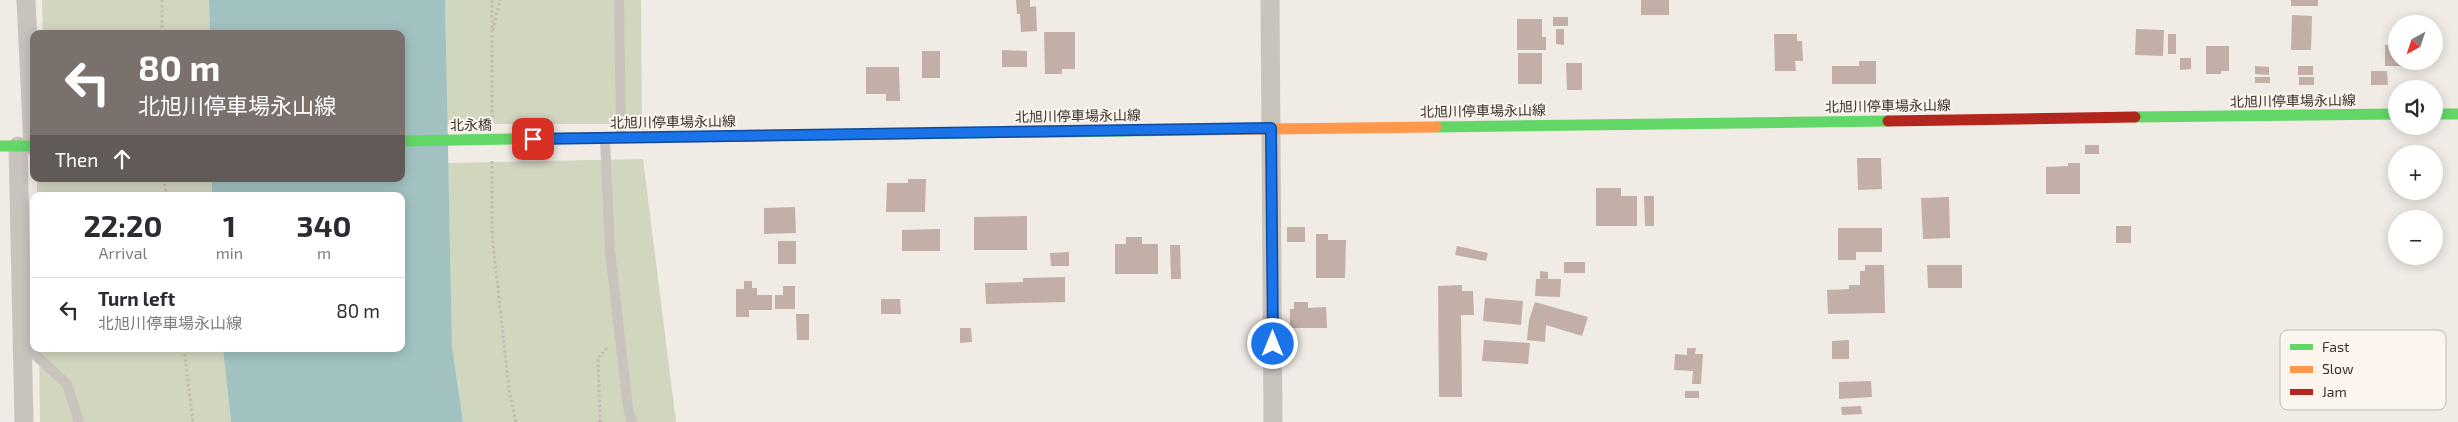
<!DOCTYPE html>
<html lang="en">
<head>
<meta charset="utf-8">
<style>
  :root { --surface:#fff; --page:#f2f2f3; --text:#2b2b33; --muted:#7c7c81; --line:#e1e1e2 }
  body { margin:0; font-family:"Exo 2","Noto Sans JP",sans-serif; background:var(--page); color:var(--text); height:100vh; display:flex; flex-direction:column; font-size:19px; white-space:nowrap }
  * { box-sizing:border-box; margin:0 }
  p { font-size:16px; color:var(--muted) }
  .icon { flex:none; width:28px; height:28px; fill:none; stroke:currentColor; stroke-width:2; stroke-linecap:round; stroke-linejoin:round }
  .map { position:relative; flex:1; overflow:hidden }
  .sheet { position:absolute; left:30px; top:192px; width:375px; height:160px; display:flex; flex-direction:column; background:var(--surface); border-radius:10px; box-shadow:0 2px 12px #0003 }
  .sheet>* { flex:none }
  .top-card { position:absolute; left:30px; top:30px; width:375px; height:152px; border-radius:10px; box-shadow:0 2px 12px #0003; background:#7a716c; color:#fff; overflow:hidden }
  .needle { width:32px; rotate:220deg }
  .buttons { position:absolute; left:2388px; top:15px; display:grid; gap:10px }
  .buttons a { display:grid; place-items:center; width:55px; height:55px; border-radius:50%; background:var(--surface); box-shadow:0 2px 12px #0003; font-size:25px }
  .pin { position:absolute; display:grid; place-items:center; width:42px; height:42px; color:#fff; margin:-21px; border-radius:10px; box-shadow:0 2px 8px #0006 }
  .me { position:absolute; width:55px; margin:-28px; rotate:0deg; stroke-linejoin:round; filter:drop-shadow(0 0 4px #0008) }
  .turn { display:flex; align-items:center; gap:18px; height:105px; padding:0 25px; font-size:22px }
  .turn .icon { width:65px; height:65px; stroke-width:2.5 }
  .turn b { display:block; font-size:35px; line-height:42px }
  .then { display:flex; align-items:center; height:48px; padding:0 25px; background:#0003; gap:10px; font-size:19px }
  .eta { display:flex; justify-content:space-evenly; align-items:center; height:85px; text-align:center }
  .eta b { font-size:30px; font-weight:700; line-height:35px }
  ul { padding:0; list-style:none }
  li { display:flex; align-items:center; gap:15px; height:65px; padding:0 25px; border-top:1px solid var(--line) }
  li div { flex:1 }
  li b { display:block; font-size:19px }
  li em { font-style:normal }
  .map>svg:first-child { display:block }
  .green { fill:#d1d6bf }
  .water { fill:#a1c2c1 }
  .building { fill:#c3afa7 }
  .lines { fill:none; stroke-linecap:round; stroke-linejoin:round }
  .path { stroke:#c2bbb6; stroke-width:3; stroke-dasharray:2.5 2.5; stroke-linecap:butt }
  .lane { stroke:#c9c3be; stroke-width:10 }
  .street { stroke:#c9c3be; stroke-width:19 }
  .fast { stroke:#63d668; stroke-width:11 }
  .slow { stroke:#ff974d; stroke-width:11 }
  .jam { stroke:#b3261e; stroke-width:11 }
  .fast-bridge { stroke:#63d668; stroke-width:11 }
  .route-casing { stroke:#114b97; stroke-width:12 }
  .route { stroke:#1a73e8; stroke-width:9 }
  .labels { text-anchor:middle; stroke-width:4; stroke-linejoin:round; paint-order:stroke }
  .street-label { font-size:14px; fill:#3b302b; stroke:#fbf5ee }
  .key { fill:#fbf5ee; stroke:#c1bab4; stroke-width:1 }
  .key-label { font-size:14px; fill:#3b302b }
</style>
</head>
<body>
<div class="map">
<svg width="2458" height="422" viewBox="0 0 2458 422">
  <rect width="100%" height="100%" fill="#f0ebe5"/>
  <g class="green">
    <path d="M42,0H209L210,34H43Z"/>
    <path d="M445,0H641L642,124H447Z"/>
    <path d="M643,159L676,422H463L452,346L448,163Z"/>
    <rect x="37" y="179" width="175" height="17"/>
    <path d="M39,349H223L231,422H40Z"/>
  </g>
  <path class="water" d="M209,0H445L452,346L463,422H231L223,349H401V196H212V179H401V34H210Z"/>
  <g class="building">
    <path d="M1016,0H1030V7L1036,6L1037,31L1021,32L1020,14H1017Z"/>
    <rect x="1641" y="0" width="28" height="15"/>
    <rect x="2291" y="0" width="27" height="6"/>
    <path d="M2292,15L2312,16L2311,50H2291Z"/>
    <rect x="1553" y="17" width="15" height="9"/>
    <path d="M1517,19H1542V37H1546V50H1517Z"/>
    <path d="M1556,29H1564V45L1556,44Z"/>
    <path d="M2136,29L2164,30L2163,56L2135,55Z"/>
    <path d="M1044,32H1075V69H1062V74H1045Z"/>
    <path d="M1774,34H1797V41H1802L1803,61H1795L1796,71H1775Z"/>
    <rect x="2168" y="34" width="8" height="20"/>
    <path d="M2385,45H2396V61H2417V66H2385Z"/>
    <path d="M2206,46H2229V71H2221V74H2206Z"/>
    <path d="M1002,50L1027,51V67H1002Z"/>
    <rect x="922" y="51" width="18" height="27"/>
    <rect x="1518" y="53" width="24" height="31"/>
    <path d="M2180,58H2191V69L2180,70Z"/>
    <path d="M1859,61H1876V84H1832V66H1859Z"/>
    <path d="M1566,63H1582V90H1567Z"/>
    <path d="M2255,66L2269,67V75L2255,74Z"/>
    <rect x="2298" y="66" width="15" height="9"/>
    <path d="M866,67H899L900,101H886V94H866Z"/>
    <path d="M2371,71H2387L2388,85H2371Z"/>
    <rect x="2255" y="77" width="15" height="6"/>
    <rect x="2299" y="77" width="15" height="8"/>
    <rect x="2085" y="145" width="14" height="9"/>
    <path d="M1857,158H1881L1882,189L1858,190Z"/>
    <path d="M2068,163H2080V194H2046V167L2068,166Z"/>
    <path d="M908,179H926L925,212H886L887,183H908Z"/>
    <path d="M1596,188H1621V196H1637V226H1596Z"/>
    <path d="M1644,196H1654V226H1645Z"/>
    <path d="M1949,197L1950,238L1923,239L1921,198Z"/>
    <path d="M795,207L796,233L764,234V208Z"/>
    <path d="M1027,216V250H974V217Z"/>
    <rect x="2116" y="226" width="15" height="17"/>
    <rect x="1287" y="227" width="18" height="15"/>
    <path d="M1838,228H1882V252H1856V260H1838Z"/>
    <path d="M940,229V251H902V230Z"/>
    <path d="M1316,234H1328V240H1346L1345,278H1316Z"/>
    <path d="M1126,237H1142V244H1158V274H1115V244H1126Z"/>
    <rect x="778" y="241" width="18" height="23"/>
    <path d="M1170,245H1180L1181,279H1171Z"/>
    <path d="M1457,246L1488,253L1486,261L1455,255Z"/>
    <path d="M1069,252V266H1051L1050,253Z"/>
    <rect x="1564" y="262" width="21" height="11"/>
    <path d="M1865,265H1884L1885,313L1828,314L1827,290L1849,289V285H1860V271H1865Z"/>
    <path d="M1927,265H1962V288H1928Z"/>
    <path d="M1540,271L1548,272V279H1561L1560,297L1535,296L1536,279H1540Z"/>
    <path d="M1065,277V302L986,304L985,283L1023,282V278Z"/>
    <path d="M744,281H752V288H757V295H772V310H749V317H736V289H744Z"/>
    <path d="M1462,285V291H1473L1474,315H1461L1462,397H1439L1438,286Z"/>
    <path d="M783,286H795V309H775V295H783Z"/>
    <path d="M1485,298L1523,301L1521,325L1483,321Z"/>
    <path d="M881,299H900L901,314H881Z"/>
    <path d="M1294,302H1308V308L1326,307L1327,328H1290V309H1294Z"/>
    <path d="M1535,302L1588,317L1582,336L1546,325L1545,342L1527,340L1529,320Z"/>
    <path d="M796,314H809V340H797Z"/>
    <path d="M960,328H971L972,342L960,343Z"/>
    <path d="M1484,340L1530,343L1528,364L1482,361Z"/>
    <path d="M1849,340V359H1832V341Z"/>
    <path d="M1687,348H1696L1695,354H1703L1701,384H1692L1693,371L1674,370L1675,354L1687,355Z"/>
    <path d="M1871,381L1872,397L1839,399V382Z"/>
    <rect x="1685" y="391" width="14" height="7"/>
    <path d="M1861,406L1862,414L1842,415L1841,407Z"/>
  </g>
  <g class="lines">
    <g class="path">
      <path d="M162,0V34"/>
      <path d="M492,0V117"/>
      <path d="M493,30L500,0"/>
      <path d="M492,161V234L509,390L516,422"/>
      <path d="M164,179L166,196"/>
      <path d="M184,349L193,422"/>
      <path d="M600,422L598,358L607,348"/>
    </g>
    <g class="lane">
      <path d="M619,0L621,137"/>
      <path d="M605,139L610,251L628,408L632,422"/>
      <path d="M23,344L67,384L79,422"/>
    </g>
    <g class="street">
      <path d="M26,0L33,146"/>
      <path d="M1270,0L1273,422"/>
      <path d="M18,146L24,422"/>
    </g>
    <g class="fast">
      <path d="M2434,114H2458"/>
      <path d="M2135,117L2396,114"/>
      <path d="M1436,127L1888,121"/>
      <path d="M746,136L1195,130"/>
      <path d="M0,146H34"/>
    </g>
    <g class="slow">
      <path d="M1195,130L1436,127"/>
      <path d="M570,138L746,136"/>
    </g>
    <path class="jam" d="M1888,121L2135,117"/>
    <path class="fast-bridge" d="M401,141L570,138"/>
  </g>
  <g class="lines">
    <defs>
      <path id="route" d="M533,139L1271,128L1273,344"/>
    </defs>
    <use href="#route" class="route-casing"/>
    <use href="#route" class="route"/>
  </g>
  <g class="labels">
    <g class="street-label">
      <text transform="translate(2293 101) rotate(-1)" y="5">北旭川停車場永山線</text>
      <text transform="translate(1888 106) rotate(-1)" y="5">北旭川停車場永山線</text>
      <text transform="translate(1483 111) rotate(-1)" y="5">北旭川停車場永山線</text>
      <text transform="translate(1078 116) rotate(-1)" y="5">北旭川停車場永山線</text>
      <text transform="translate(673 122) rotate(-1)" y="5">北旭川停車場永山線</text>
      <text transform="translate(471 125) rotate(-1)" y="5">北永橋</text>
    </g>
  </g>
  <rect x="2280" y="330" width="166" height="80" rx="8" class="key"/>
  <rect x="2290" y="344" width="23" height="6" fill="#63d668"/>
  <rect x="2290" y="366" width="23" height="7" fill="#ff974d"/>
  <rect x="2290" y="389" width="23" height="6" fill="#b3261e"/>
  <g class="key-label">
    <text x="2322" y="352">Fast</text>
    <text x="2322" y="374">Slow</text>
    <text x="2322" y="397">Jam</text>
  </g>
</svg>
<div class="buttons">
<a><svg class="needle" viewBox="-14 -14 28 28"><path d="M0-13l5 13h-10z" fill="#e53935"/><path d="M0 13l5-13h-10z" fill="#7c7c81"/></svg></a>
<a><svg class="icon" aria-label="sound" viewBox="0 0 24 24"><path d="M4 9h4l5-4v14l-5-4H4zM17 9q2 3 0 6"/></svg></a>
<a>+</a>
<a>−</a>
</div>
<div class="pin" style="left:533px;top:139px;background:#d93025"><svg class="icon" aria-label="arrive" viewBox="0 0 24 24"><path d="M6 21V4h12l-3 4 3 4H6"/></svg></div>
<svg class="me" style="left:1273px;top:344px" viewBox="-20 -20 40 40"><circle r="17" fill="#1a73e8" stroke="#fff" stroke-width="3"/><path d="M0-11L8 9 0 5-8 9z" fill="#fff"/></svg>
<div class="top-card">
<div class="turn"><svg class="icon" aria-label="left" viewBox="0 0 24 24"><path d="M17 20v-9H6M10 6l-5 5 5 5"/></svg><div><b>80 m</b>北旭川停車場永山線</div></div>
<div class="then">Then<svg class="icon" aria-label="ahead" viewBox="0 0 24 24"><path d="M12 20V5M6 11l6-6 6 6"/></svg></div>
</div>
<section class="sheet">
<div class="eta">
<div><b>22:20</b><p>Arrival</p></div>
<div><b>1</b><p>min</p></div>
<div><b>340</b><p>m</p></div>
</div>
<ul>
<li><svg class="icon" aria-label="left" viewBox="0 0 24 24"><path d="M17 20v-9H6M10 6l-5 5 5 5"/></svg><div><b>Turn left</b><p>北旭川停車場永山線</p></div><em>80 m</em></li>
</ul>
</section>
</div>
</body>
</html>
